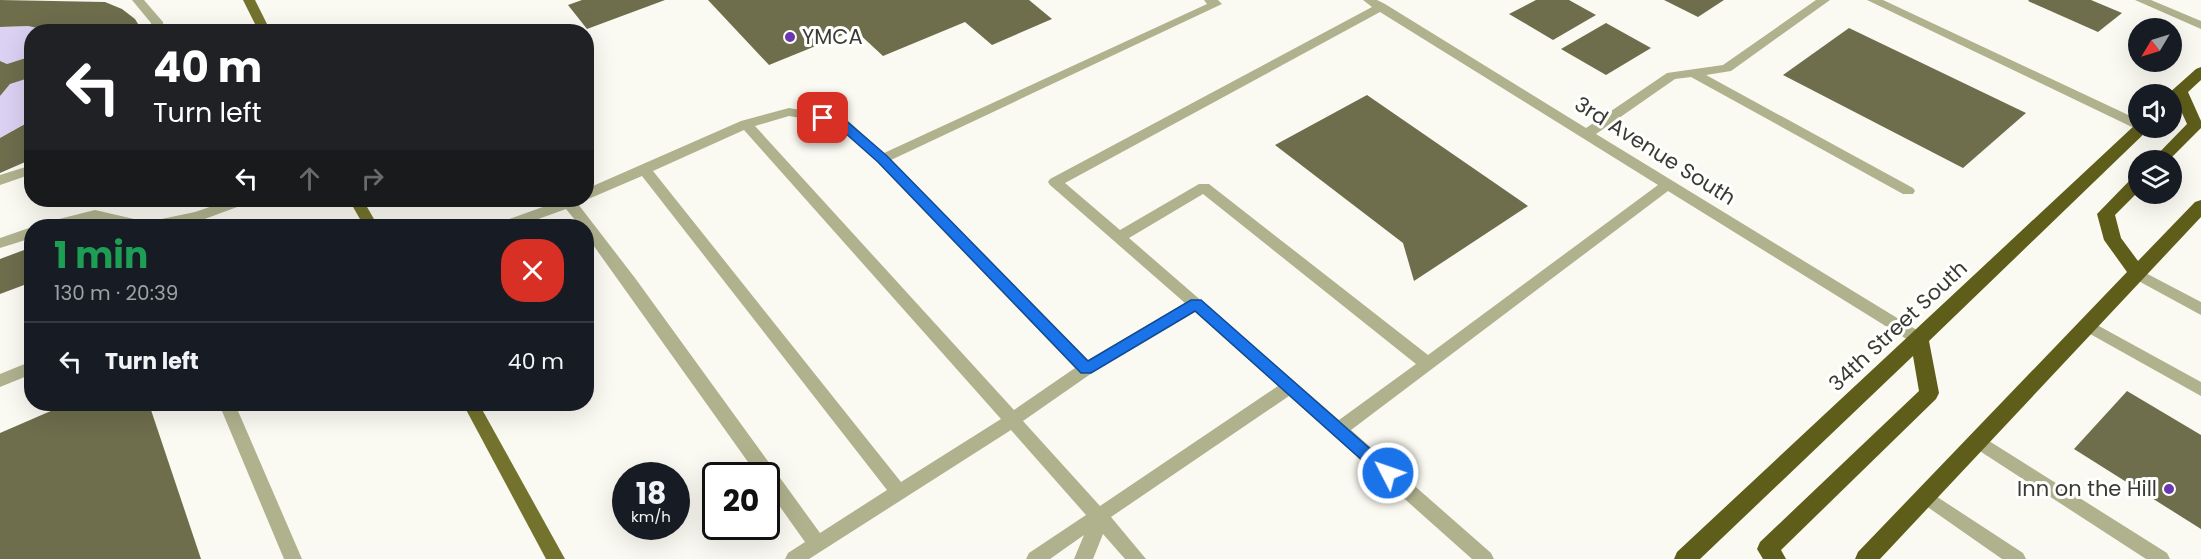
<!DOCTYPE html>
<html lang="en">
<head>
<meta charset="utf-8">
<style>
  :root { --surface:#171b24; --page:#20242c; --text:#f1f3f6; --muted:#9ea1a6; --line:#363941 }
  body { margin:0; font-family:Poppins,sans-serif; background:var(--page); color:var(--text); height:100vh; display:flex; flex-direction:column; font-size:22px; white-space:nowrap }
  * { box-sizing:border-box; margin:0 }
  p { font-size:20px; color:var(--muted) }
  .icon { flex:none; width:33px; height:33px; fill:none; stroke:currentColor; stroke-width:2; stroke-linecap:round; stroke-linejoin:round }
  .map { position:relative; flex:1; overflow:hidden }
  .side { position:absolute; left:24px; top:219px; width:570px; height:192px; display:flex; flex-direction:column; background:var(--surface); border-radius:24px; box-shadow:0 6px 24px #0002 }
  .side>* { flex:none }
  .hud { position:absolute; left:24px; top:24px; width:570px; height:183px; border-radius:24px; box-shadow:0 6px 24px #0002; background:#202124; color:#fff; overflow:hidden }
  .needle { width:39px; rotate:232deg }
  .tools { position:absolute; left:2128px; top:18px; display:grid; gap:12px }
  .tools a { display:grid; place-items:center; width:54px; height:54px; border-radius:50%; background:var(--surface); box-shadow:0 6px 24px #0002; font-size:30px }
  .speed { position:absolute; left:612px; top:462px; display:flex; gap:12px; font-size:30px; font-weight:700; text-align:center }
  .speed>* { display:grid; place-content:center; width:78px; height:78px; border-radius:50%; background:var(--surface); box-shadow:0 6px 24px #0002; line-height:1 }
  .speed small { font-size:15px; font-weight:400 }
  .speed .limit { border:3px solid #111; border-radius:9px; background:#fff; color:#111 }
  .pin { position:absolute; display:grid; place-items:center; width:51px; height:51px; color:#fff; margin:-26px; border-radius:12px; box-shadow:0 3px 9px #0006 }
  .me { position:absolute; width:66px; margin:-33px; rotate:311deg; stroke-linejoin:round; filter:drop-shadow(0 0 4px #0008) }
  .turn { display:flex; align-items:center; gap:21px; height:126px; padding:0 30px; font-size:27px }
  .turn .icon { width:78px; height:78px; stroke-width:2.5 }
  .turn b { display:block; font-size:42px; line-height:51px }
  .lanes { display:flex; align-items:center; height:57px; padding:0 30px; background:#0003; justify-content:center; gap:30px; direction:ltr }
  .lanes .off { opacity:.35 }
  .round { display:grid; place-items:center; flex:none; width:63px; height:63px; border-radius:24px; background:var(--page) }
  .overview { display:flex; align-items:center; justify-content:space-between; height:102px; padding:0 30px }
  h1 { font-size:36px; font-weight:700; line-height:45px; color:#1e9e55 }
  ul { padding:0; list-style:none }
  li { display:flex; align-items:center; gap:18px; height:78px; padding:0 30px; border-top:2px solid var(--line) }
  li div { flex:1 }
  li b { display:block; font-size:22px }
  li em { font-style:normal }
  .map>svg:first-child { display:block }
  .green { fill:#dbd1f3 }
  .building { fill:#6e6e4d }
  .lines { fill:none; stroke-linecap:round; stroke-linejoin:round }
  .minor { fill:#b0b18d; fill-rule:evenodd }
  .major { fill:#74732d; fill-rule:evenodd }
  .highway { fill:#5e5d1a; fill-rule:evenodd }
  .route { fill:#1a73e8; stroke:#114b97; stroke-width:1.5 }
  .poi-dot { fill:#6938af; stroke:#fffffe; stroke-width:2 }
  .labels { text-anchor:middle; stroke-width:6; stroke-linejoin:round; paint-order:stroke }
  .poi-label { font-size:21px; fill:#3a3a37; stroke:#fffffe; text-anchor:start }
  .street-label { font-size:21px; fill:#3a3a37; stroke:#fffffe }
</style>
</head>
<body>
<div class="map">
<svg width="2201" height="559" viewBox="0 0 2201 559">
  <rect width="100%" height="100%" fill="#fafaf2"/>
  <g class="green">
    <path d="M28,26L57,31L32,32L31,56L7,64L0,61V27Z"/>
    <path d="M31,77V120L0,138V96L10,84Z"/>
  </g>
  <g class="building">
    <path d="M0,0L105,2L122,9L135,19L143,32H57L28,26L0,27Z"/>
    <path d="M582,0H665L587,29L568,5Z"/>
    <path d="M708,0H1029L1052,19L992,45L965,22L883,56L855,30L769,65Z"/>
    <path d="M1536,0H1569L1596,15L1553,40L1509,14Z"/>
    <path d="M1664,0H1724L1698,17Z"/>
    <path d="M2029,0H2091L2122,13L2098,32L2028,1Z"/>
    <path d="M1606,23L1651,48L1606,75L1561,49Z"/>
    <path d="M1849,28L2026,113L1963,168L1783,75Z"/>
    <path d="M32,56V77L10,84L0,96V61L7,64Z"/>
    <path d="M1367,95L1528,206L1414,281L1403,243L1275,145Z"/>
    <path d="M32,120V159L0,173V138Z"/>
    <path d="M32,247V282L0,294V259Z"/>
    <path d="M2127,391L2201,435V529L2074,449Z"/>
    <path d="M67,404H149L201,559H0V433Z"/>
  </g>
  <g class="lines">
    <g class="minor">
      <path d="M132,0H144L163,22L164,32H152L151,23Z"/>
      <path d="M1204,0H1218L1222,4L891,160L1088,360L1185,303L1050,185L1048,182L1050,179L1372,7L1363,0H1377L1385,4L1586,128L1667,73L1723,65L1816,0H1830L1731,71L1706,75L1913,188L1915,191L1913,194H1903L1691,77L1675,79L1596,134L1925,335L1927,339L1925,343H1913L1668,191L1351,430L1491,553L1494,559H1472L1289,396L1111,517L1146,559H1125L1103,534L1093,559H1074L1084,535L1050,559H1026L1029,553L1086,515L1011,430L809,559H785L788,553L805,542L766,487V476H758L586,235V226H580L566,209L519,226H499L501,222L562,200H582L578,204L635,278L820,533L887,490L642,176L586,200V189L741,121L789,108L845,118L884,153L1207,4ZM1380,12L1658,185L1428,355L1209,184H1199L1120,230L1065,183ZM789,116L836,124L877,162L1075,368L1014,410L755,126ZM744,130L1001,419L901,482L653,171ZM1203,194L1416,364L1339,420L1129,238ZM1195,312L1278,386L1100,506L1023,421L1092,373Z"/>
      <path d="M1867,0H1883L2139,120V128H2144H2134Z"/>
      <path d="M2135,0H2151L2201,21V29Z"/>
      <path d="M32,165V174L0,185V175Z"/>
      <path d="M230,200H250L248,203L202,220L172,226H123L95,220L70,226H45L47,222L95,210L147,222L195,212Z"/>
      <path d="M371,221L376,222L378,226H363L365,222Z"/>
      <path d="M32,227V238L0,248V238Z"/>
      <path d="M2138,269L2201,302V315L2133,278L2131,274L2133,270Z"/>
      <path d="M2088,320L2201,382V396L2083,330L2080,326L2083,322Z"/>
      <path d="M32,361V374L0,387V374Z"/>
      <path d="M219,404H235L302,559H284Z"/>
      <path d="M1978,434L2167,553L2170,559H2146L1972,446L1970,441L1972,436Z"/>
      <path d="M1925,489L2023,553L2026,559H2002L1919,501L1916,496L1919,491Z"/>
    </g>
    <g class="major">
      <path d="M243,0H255L271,32H259Z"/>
      <path d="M349,200H363L378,226H364Z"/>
      <path d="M463,404H479L565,559H546Z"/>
    </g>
    <g class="highway">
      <path d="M2201,67V80L2188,92L2201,121V128L2169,160H2152L2187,124L2177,102L2172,104V94H2168L2196,69Z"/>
      <path d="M2136,124H2139V128H2150L1929,341L1939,393L1936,399L1781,550L1786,559H1763L1757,549L1760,542L1919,391L1913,356L1700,559H1674L1677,552Z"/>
      <path d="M2139,175V191L2115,215L2121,238L2138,261L2195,202L2201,200V217L1880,559H1855L1858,552L2127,272L2104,240L2097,214L2133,177Z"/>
    </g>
  </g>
  <path class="route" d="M823,115L844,119L887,156L1088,361L1191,300H1201L1393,469L1395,473L1393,478L1388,480L1382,478L1195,311L1091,373H1081L878,162L836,125L819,121L817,118Z"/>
  <g class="poi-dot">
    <circle cx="790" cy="37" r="6"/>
    <circle cx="2169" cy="489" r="6"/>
  </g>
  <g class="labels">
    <g class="poi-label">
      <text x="802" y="44">YMCA</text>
      <text x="2157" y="496" text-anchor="end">Inn on the Hill</text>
    </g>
    <g class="street-label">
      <text transform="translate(1655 151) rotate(32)" y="7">3rd Avenue South</text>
      <text transform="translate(1898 326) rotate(-43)" y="7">34th Street South</text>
    </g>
  </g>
</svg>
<div class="tools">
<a><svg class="needle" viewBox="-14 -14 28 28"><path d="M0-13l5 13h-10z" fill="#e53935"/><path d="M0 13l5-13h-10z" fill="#9ea1a6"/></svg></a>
<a><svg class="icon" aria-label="sound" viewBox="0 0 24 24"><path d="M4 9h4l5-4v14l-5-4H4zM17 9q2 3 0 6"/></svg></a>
<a><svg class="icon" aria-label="layers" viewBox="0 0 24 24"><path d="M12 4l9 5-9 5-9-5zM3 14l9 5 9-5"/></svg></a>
</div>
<div class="speed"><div>18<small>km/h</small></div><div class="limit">20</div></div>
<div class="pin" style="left:823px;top:118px;background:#d93025"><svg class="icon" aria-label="arrive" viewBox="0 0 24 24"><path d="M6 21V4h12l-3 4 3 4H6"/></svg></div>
<svg class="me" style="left:1388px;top:473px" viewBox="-20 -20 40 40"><circle r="17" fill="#1a73e8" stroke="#fff" stroke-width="3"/><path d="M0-11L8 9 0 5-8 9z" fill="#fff"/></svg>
<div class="hud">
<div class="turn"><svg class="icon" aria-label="left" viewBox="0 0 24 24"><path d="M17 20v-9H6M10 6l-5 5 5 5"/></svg><div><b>40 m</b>Turn left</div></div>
<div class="lanes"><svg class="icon" aria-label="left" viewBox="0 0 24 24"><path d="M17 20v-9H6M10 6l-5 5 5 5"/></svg><svg class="icon off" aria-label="ahead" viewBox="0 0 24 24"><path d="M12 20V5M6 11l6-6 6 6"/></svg><svg class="icon off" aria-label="right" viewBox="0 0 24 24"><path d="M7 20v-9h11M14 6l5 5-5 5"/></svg></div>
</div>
<section class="side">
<div class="overview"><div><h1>1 min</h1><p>130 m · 20:39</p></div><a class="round" style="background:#d93025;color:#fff"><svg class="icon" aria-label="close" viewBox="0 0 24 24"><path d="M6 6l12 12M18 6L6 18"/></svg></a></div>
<ul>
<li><svg class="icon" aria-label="left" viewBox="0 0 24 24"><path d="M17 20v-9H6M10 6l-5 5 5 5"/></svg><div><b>Turn left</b></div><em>40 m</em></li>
</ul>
</section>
</div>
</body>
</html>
